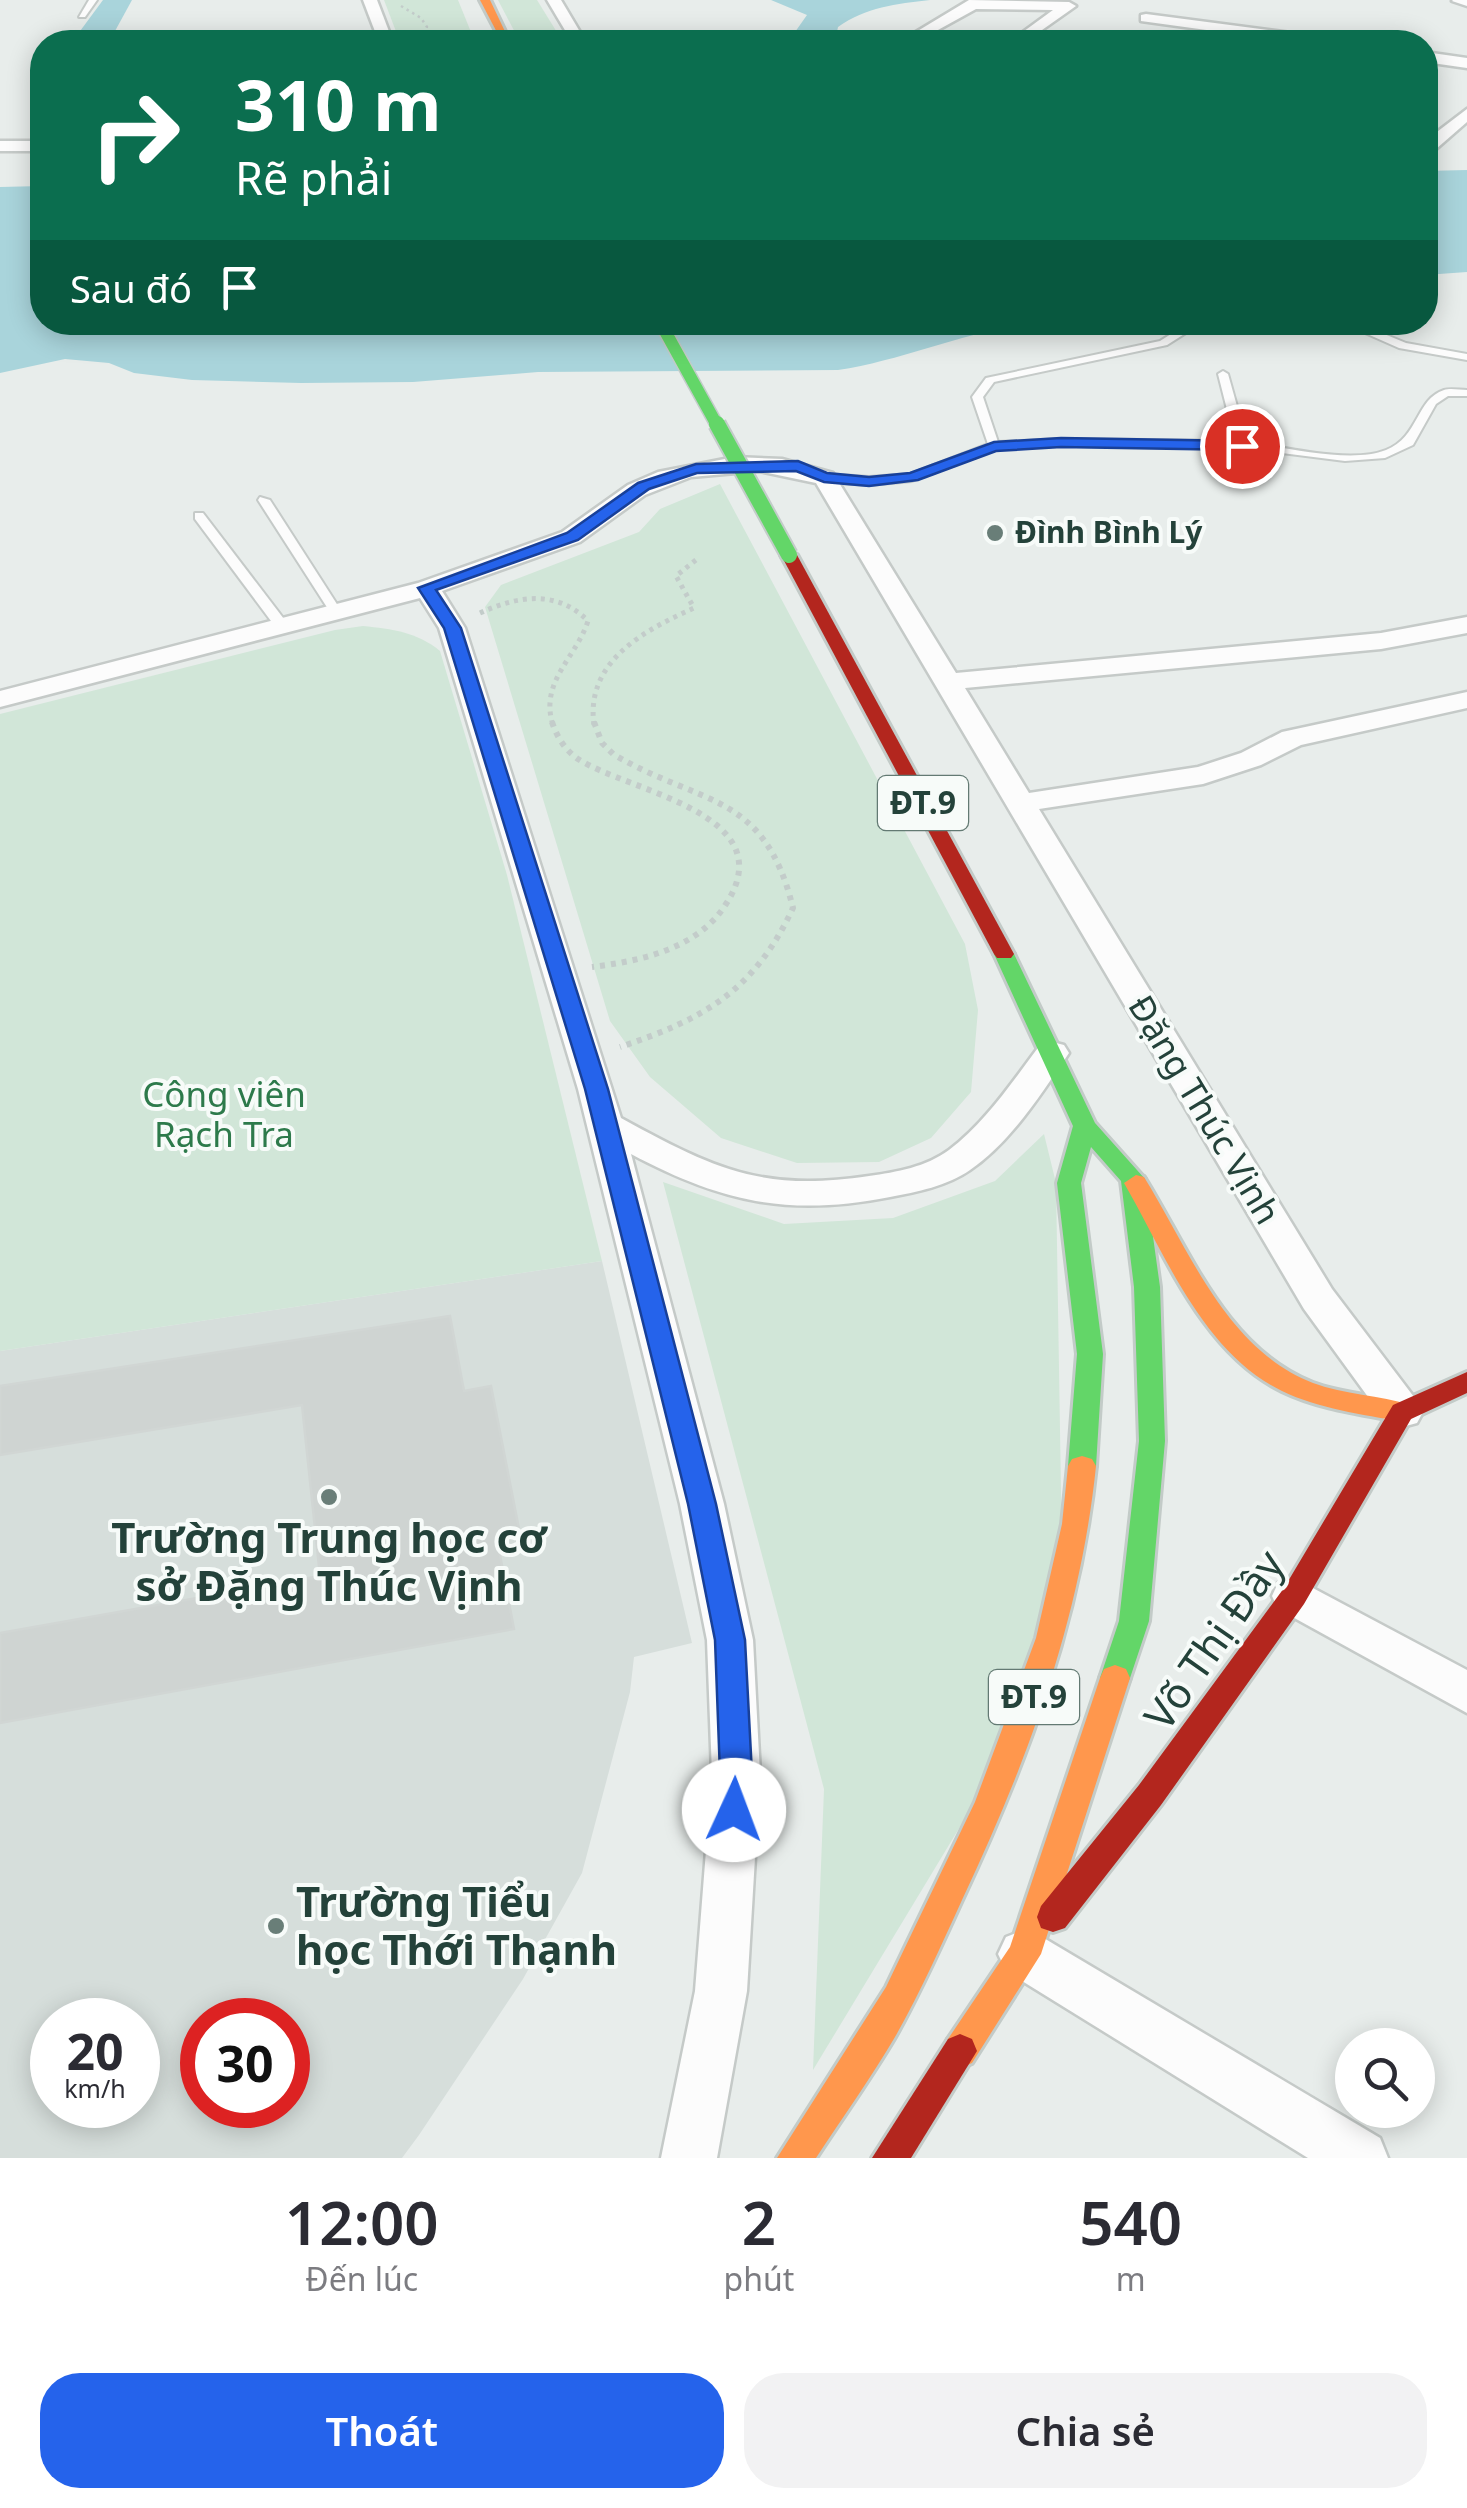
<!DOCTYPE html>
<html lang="vi">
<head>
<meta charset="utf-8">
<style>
  :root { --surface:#fff; --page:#f2f2f3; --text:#2b2b33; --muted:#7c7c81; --accent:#2563eb }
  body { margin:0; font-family:"Noto Sans",sans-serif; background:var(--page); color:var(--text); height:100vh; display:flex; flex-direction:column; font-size:38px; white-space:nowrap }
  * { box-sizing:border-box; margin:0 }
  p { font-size:32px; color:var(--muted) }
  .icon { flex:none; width:55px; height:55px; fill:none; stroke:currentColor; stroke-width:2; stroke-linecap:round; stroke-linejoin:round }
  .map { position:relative; height:2158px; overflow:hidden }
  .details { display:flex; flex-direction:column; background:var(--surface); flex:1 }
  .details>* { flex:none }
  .banner { position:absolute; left:30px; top:30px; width:1408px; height:305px; border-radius:40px; box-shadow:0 5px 25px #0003; background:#0b6e4f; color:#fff; overflow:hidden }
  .controls { position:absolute; left:1335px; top:2028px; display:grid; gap:20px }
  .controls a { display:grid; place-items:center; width:100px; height:100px; border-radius:50%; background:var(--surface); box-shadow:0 5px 25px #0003; font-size:50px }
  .speed { position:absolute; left:30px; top:1998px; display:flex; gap:20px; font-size:50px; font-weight:700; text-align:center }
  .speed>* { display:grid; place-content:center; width:130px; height:130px; border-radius:50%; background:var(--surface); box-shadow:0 5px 25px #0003; line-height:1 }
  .speed small { font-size:25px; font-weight:400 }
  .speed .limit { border:15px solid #d22; background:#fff; color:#111 }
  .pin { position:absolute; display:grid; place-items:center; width:85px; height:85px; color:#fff; margin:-42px; border:5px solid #fff; border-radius:50%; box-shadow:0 2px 10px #0007 }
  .me { position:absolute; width:110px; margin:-55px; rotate:2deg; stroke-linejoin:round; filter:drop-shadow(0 0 8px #0008) }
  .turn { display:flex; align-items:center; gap:35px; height:210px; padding:0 40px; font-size:45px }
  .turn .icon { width:130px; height:130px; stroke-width:2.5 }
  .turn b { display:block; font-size:70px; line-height:85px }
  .then { display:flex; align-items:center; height:95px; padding:0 40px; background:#0003; gap:20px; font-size:38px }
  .eta { display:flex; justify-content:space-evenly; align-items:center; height:170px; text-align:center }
  .eta b { font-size:60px; font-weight:600; line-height:70px }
  .cta { display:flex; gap:20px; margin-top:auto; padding:20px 40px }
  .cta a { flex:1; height:115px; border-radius:40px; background:var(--accent); color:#fff; font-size:40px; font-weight:600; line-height:115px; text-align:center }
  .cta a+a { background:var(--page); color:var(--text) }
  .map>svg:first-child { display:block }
  .built { fill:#d6dedb; fill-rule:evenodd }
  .green { fill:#d1e6d8 }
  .water { fill:#a9d4db }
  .building { fill:#cfd4d2; stroke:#d1d6d4; stroke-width:2.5 }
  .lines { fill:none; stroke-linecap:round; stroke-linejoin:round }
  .lane-casing { stroke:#c5cac8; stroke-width:4 }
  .street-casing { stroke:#c5cac8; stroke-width:5 }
  .fast-casing { stroke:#c3cbc8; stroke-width:6 }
  .slow-casing { stroke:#c3cbc8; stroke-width:6 }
  .jam-casing { stroke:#c3cbc8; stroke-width:6 }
  .path-far2 { stroke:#c3ccca; stroke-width:2.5; stroke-dasharray:2.5 4; stroke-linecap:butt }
  .path-far1 { stroke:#c3ccca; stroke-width:5; stroke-dasharray:4 5; stroke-linecap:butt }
  .path { stroke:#c3ccca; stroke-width:6; stroke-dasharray:5 6; stroke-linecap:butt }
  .lane { fill:#fcfcfc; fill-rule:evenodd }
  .street { fill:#fcfcfc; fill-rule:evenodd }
  .fast { fill:#63d668; fill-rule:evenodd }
  .slow { fill:#ff974d; fill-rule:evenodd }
  .jam { fill:#b3261e; fill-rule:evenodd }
  .fast-bridge-far1-casing { stroke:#c3ccc9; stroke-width:15; stroke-linecap:butt }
  .fast-bridge-casing { stroke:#c3ccc9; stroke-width:20; stroke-linecap:butt }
  .fast-bridge-far1 { stroke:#63d668; stroke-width:12 }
  .fast-bridge { stroke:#63d668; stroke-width:16 }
  .route { fill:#2563eb; stroke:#184099; stroke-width:2.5 }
  .poi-dot { fill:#697e78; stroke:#f7fbf9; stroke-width:4 }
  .labels { text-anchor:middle; stroke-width:8; stroke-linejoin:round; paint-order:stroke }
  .far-poi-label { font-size:30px; font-weight:bold; fill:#24423a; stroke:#f7fbf9; text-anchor:start }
  .shield { fill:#f7fbf9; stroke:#637a73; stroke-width:2.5 }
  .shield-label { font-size:32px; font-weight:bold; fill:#24423a }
  .park-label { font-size:35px; fill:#2d7a4b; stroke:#f7fbf9 }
  .street-label { font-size:35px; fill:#24423a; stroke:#f7fbf9 }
  .near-poi-label { font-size:42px; font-weight:bold; fill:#24423a; stroke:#f7fbf9 }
  .near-street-label { font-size:42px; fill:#24423a; stroke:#f7fbf9 }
</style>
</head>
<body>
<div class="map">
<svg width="1467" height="2158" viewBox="0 0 1467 2158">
  <rect width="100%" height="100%" fill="#e8edeb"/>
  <path class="built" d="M602,1261L692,1643L634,1657L630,1692L582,1873L523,1979L419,2135L402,2158H0V1351ZM52,2020H138V2105H52ZM202,2020H288V2105H202Z"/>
  <g class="green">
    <path d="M384,0H458L475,42H400Z"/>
    <path d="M498,0H537L563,42H520Z"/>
    <path d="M720,484L965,944L978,1010L971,1092L931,1138L879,1162L797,1163L721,1138L650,1077L610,1021L485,607L501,585L639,532L660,509Z"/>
    <path d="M363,626C392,629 417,632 440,651L507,875L602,1261L0,1351V714L335,630Z"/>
    <path d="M1044,1134L1056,1183L1062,1554L981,1792L813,2070L824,1789L663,1182L784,1224L893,1218L995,1181Z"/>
  </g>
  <g class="water">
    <path d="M103,0H132L109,42H72Z"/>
    <path d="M771,0H930C896,4 866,7 838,27L835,42H788L807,15Z"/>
    <path d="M1467,170V272L1425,275V171Z"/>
    <path d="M42,186V322L1033,323C966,331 904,360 838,370L538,372L413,382L301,383L192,380L134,373L109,363L65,359L0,373V187Z"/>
  </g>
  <path class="building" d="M450,1316L464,1391L491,1386L519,1529L496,1534L514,1629L0,1723V1633L320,1576L302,1405L0,1455V1386Z"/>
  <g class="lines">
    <defs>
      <g id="lane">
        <path d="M89,0H97L85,17H79Z"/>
        <path d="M1190,322L1200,324L1167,345L994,382L983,397L998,442L1061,439L1235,441L1218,374L1223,371L1228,374L1247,442C1285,447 1351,464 1386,450C1419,437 1416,399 1444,390C1450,388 1460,390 1467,390V396H1448L1436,404L1413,445L1385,458L1345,461L1242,448L1061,445L996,449L912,481L869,485L825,482L819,478L825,474L869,477L910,474L988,444L972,397L986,378L1160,341Z"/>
        <path d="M1360,324L1406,343L1467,354V360L1399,348L1356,329L1355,327Z"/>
        <path d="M260,497L270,500L342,612L341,615L336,616L330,612L258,500Z"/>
        <path d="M195,513H203L287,623V629H277L195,519Z"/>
      </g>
      <g id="street">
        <path d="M363,0H377L393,42H379Z"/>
        <path d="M547,0H561L586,42H572Z"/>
        <path d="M969,0L1069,2L1076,6L1025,42L1012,40L1053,10L976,9L918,41L906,38Z"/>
        <path d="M1467,0V6L1452,1L1453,0Z"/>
        <path d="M1146,14L1322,37L1330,42H1293L1141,21V15Z"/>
        <path d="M1425,52L1467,58V68L1425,62Z"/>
        <path d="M1467,109V122L1436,149H1425V141Z"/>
        <rect x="0" y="141" width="42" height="10"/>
        <path d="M735,457L782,459L833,473L956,673L1381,633L1467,617V633L1381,649L965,688L1029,793L1198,767L1241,753L1282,732L1467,692V708L1301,745L1261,765L1203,784L1039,809L1332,1289L1417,1401L1423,1412L1417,1423L1402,1427L1387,1423L1304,1309L816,483L759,471L691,477L645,495L580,542L442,591L465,628L621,1118C714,1169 762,1192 869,1176C897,1172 926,1167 949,1150C985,1123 1013,1081 1040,1045L1052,1042L1064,1045L1069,1053C1042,1093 1010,1143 970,1170C947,1186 917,1192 890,1197C789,1217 721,1202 631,1154L724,1504L753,1640L760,1774L747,1991L717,2158H661L695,1991L712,1774L707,1640L680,1504L578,1089L439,628L420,598L0,707V691L418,583L562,532L628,485L658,472Z"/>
        <path d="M1294,1578L1467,1670V1713L1278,1609L1272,1596L1278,1583Z"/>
        <path d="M1024,1930L1042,1937L1380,2138L1388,2158H1308L1006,1971L998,1954L1006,1937Z"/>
      </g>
      <path id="fast" d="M1004,948L1014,954L1095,1123L1145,1179L1160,1287L1165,1441L1149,1621L1130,1678L1126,1687L1115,1691L1104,1687L1100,1678L1119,1621L1139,1441L1134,1287L1121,1181L1091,1147L1081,1183L1103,1354L1096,1466L1092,1473L1082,1476L1072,1473L1068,1466L1077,1354L1057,1183L1073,1126L994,954Z"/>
      <g id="slow">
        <path d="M480,0H490L510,42H502Z"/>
        <path d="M1136,1175L1144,1177C1190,1251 1226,1349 1313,1383C1345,1395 1379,1395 1411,1405L1415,1412L1411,1419L1402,1422C1362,1414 1319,1409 1282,1391C1203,1353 1165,1254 1124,1183Z"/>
        <path d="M1082,1456L1092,1459L1096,1466C1080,1621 1028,1760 962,1900C941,1946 920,1993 895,2037C871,2078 842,2118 816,2158H777L886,1987L975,1802L1036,1638L1062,1524L1068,1466L1072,1459Z"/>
        <path d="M1115,1665L1126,1669L1130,1678L1041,1954L972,2063L960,2068L948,2063L943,2051L948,2039L1010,1947L1100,1678L1104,1669Z"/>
      </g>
      <g id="jam">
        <path d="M789,550L797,555L1014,954L1011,958H997L994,954L781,555Z"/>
        <path d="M1467,1372V1393L1411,1419L1304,1604L1161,1805L1065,1928L1053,1932L1041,1928L1037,1917L1041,1906L1139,1785L1284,1588L1393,1405Z"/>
        <path d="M960,2034L972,2039L977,2051L911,2158H872L948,2039Z"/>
      </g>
    </defs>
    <use href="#lane" class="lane-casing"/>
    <use href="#street" class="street-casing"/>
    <use href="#fast" class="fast-casing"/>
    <use href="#slow" class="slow-casing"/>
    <use href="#jam" class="jam-casing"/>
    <path class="path-far2" d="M401,6L421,18L427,27L420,42"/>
    <g class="path-far1">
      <path d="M480,613C517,596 557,589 588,621C576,658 539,682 553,725"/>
      <path d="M594,725C585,661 645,630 694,608L676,576L697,559"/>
    </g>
    <g class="path">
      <path d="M552,722C557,737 565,750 578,759C629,792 785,813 726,904C698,949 640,961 592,967"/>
      <path d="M594,722L602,743L613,754C700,806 764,790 793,908C754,991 704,1019 620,1047"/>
    </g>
    <use href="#lane" class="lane"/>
    <use href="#street" class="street"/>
    <use href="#fast" class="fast"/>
    <use href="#slow" class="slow"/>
    <use href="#jam" class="jam"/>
    <defs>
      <path id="fast-bridge-far1" d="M660,322L718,427"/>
      <path id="fast-bridge" d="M717,424L789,555"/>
    </defs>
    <use href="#fast-bridge-far1" class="fast-bridge-far1-casing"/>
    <use href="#fast-bridge" class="fast-bridge-casing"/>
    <use href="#fast-bridge-far1" class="fast-bridge-far1"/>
    <use href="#fast-bridge" class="fast-bridge"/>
  </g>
  <path class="route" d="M1061,438L1242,441L1249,446L1242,450L1061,447L996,451L918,480L869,486L824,482L796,471L697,473L649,489L578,540L436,590L461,628L608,1089L716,1504L745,1640L752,1774L749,1810L745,1820L734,1824L722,1820L718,1810L720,1774L715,1640L688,1504L585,1089L444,628L418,588L567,533L638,483L696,464L798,461L827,473L869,477L910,473L994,442Z"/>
  <g class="poi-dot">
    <circle cx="995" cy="533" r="10"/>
    <circle cx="329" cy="1497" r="10"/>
    <circle cx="276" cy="1926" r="10"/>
  </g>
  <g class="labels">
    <g class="far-poi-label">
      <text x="1015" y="543">Đình Bình Lý</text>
    </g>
    <g class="shield">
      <rect x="878" y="776" width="90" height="54" rx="8"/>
      <rect x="989" y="1670" width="90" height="54" rx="8"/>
    </g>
    <g class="shield-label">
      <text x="923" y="814">ĐT.9</text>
      <text x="1034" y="1708">ĐT.9</text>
    </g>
    <g class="park-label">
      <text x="224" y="1107">Công viên<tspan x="224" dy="40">Rạch Tra</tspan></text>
    </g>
    <g class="street-label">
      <text transform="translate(1204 1110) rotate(59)" y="12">Đặng Thúc Vịnh</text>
    </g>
    <g class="near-poi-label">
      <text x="329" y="1553">Trường Trung học cơ<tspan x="329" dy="48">sở Đặng Thúc Vịnh</tspan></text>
      <text x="296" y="1917" text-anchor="start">Trường Tiểu<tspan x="296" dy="48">học Thới Thạnh</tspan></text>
    </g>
    <g class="near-street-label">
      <text transform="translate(1214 1640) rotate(-55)" y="15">Võ Thị Đầy</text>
    </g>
  </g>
</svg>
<div class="controls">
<a><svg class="icon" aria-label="search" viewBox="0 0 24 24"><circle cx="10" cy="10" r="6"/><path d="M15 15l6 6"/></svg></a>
</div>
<div class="speed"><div>20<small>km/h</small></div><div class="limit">30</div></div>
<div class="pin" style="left:1242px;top:446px;background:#d93025"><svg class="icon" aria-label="arrive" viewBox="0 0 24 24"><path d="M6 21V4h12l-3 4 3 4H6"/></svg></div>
<svg class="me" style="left:734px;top:1810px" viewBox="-20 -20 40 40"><circle r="19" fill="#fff"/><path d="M0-13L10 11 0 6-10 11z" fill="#2563eb"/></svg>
<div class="banner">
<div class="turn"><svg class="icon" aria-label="right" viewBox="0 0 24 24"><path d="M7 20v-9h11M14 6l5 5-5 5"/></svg><div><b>310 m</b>Rẽ phải</div></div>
<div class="then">Sau đó<svg class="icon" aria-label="arrive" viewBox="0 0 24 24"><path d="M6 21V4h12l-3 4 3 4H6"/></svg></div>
</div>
</div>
<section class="details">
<div class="eta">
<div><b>12:00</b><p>Đến lúc</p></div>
<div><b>2</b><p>phút</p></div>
<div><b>540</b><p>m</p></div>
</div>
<div class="cta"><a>Thoát</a><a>Chia sẻ</a></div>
</section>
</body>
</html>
